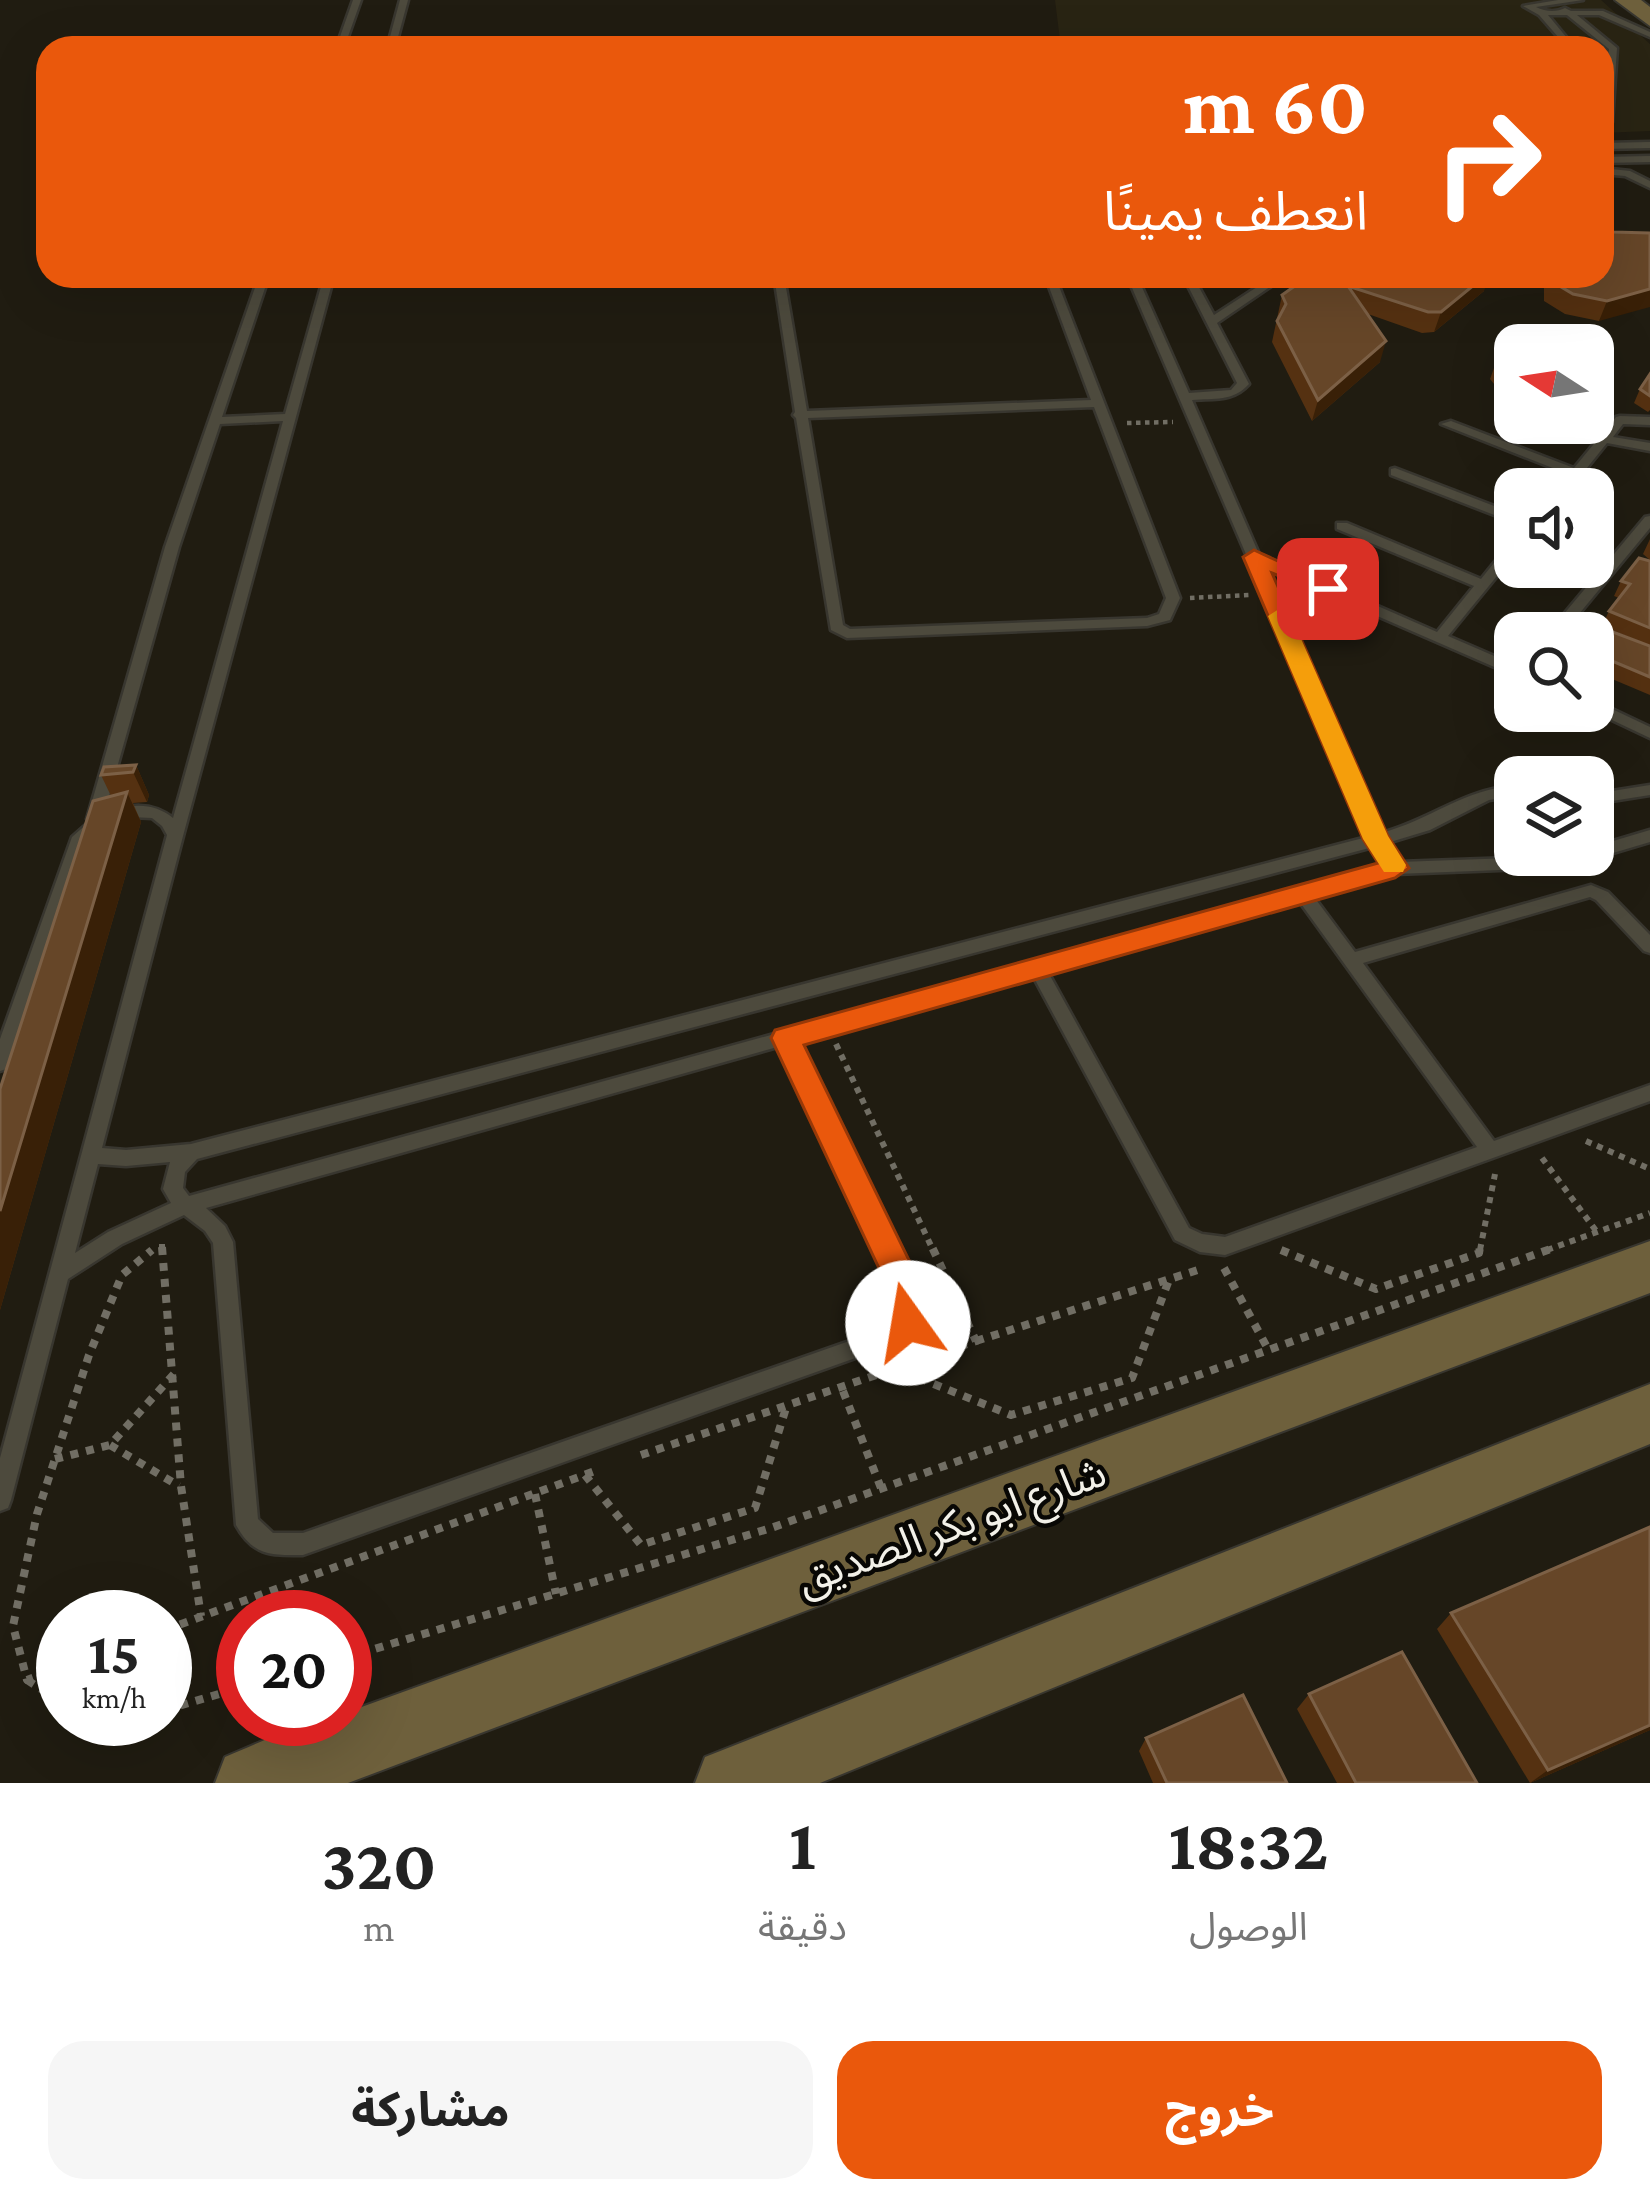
<!DOCTYPE html>
<html lang="ar">
<head>
<meta charset="utf-8">
<style>
  :root { --surface:#fff; --page:#f6f6f6; --text:#222; --muted:#767676; --accent:#ea580c }
  body { margin:0; font-family:"Crimson Pro","Noto Sans Arabic",serif; background:var(--page); color:var(--text); direction:rtl; height:100vh; display:flex; flex-direction:column; font-size:45px; white-space:nowrap }
  * { box-sizing:border-box; margin:0 }
  p { font-size:39px; color:var(--muted) }
  .icon { flex:none; width:66px; height:66px; fill:none; stroke:currentColor; stroke-width:2; stroke-linecap:round; stroke-linejoin:round }
  .map { position:relative; height:1783px; overflow:hidden; direction:ltr }
  .side { display:flex; flex-direction:column; background:var(--surface); flex:1 }
  .side>* { flex:none }
  .hud { position:absolute; left:36px; top:36px; width:1578px; height:252px; border-radius:36px; box-shadow:0 12px 48px #0002; direction:rtl; background:#ea580c; color:#fff; overflow:hidden }
  .needle { width:78px; rotate:282deg }
  .tools { position:absolute; left:1494px; top:324px; display:grid; gap:24px }
  .tools a { display:grid; place-items:center; width:120px; height:120px; border-radius:24px; background:var(--surface); box-shadow:0 12px 48px #0002; font-size:60px }
  .speed { position:absolute; left:36px; top:1590px; display:flex; gap:24px; font-size:60px; font-weight:700; text-align:center }
  .speed>* { display:grid; place-content:center; width:156px; height:156px; border-radius:50%; background:var(--surface); box-shadow:0 12px 48px #0002; line-height:1 }
  .speed small { font-size:30px; font-weight:400 }
  .speed .limit { border:18px solid #d22; background:#fff; color:#111 }
  .pin { position:absolute; display:grid; place-items:center; width:102px; height:102px; color:#fff; margin:-51px; border-radius:24px; box-shadow:0 6px 18px #0006 }
  .me { position:absolute; width:132px; margin:-66px; rotate:347deg; stroke-linejoin:round; filter:drop-shadow(0 0 9px #0008) }
  .turn { display:flex; align-items:center; gap:42px; height:252px; padding:0 48px; font-size:54px }
  .turn .icon { width:156px; height:156px; stroke-width:2.5 }
  .turn b { display:block; font-size:84px; line-height:102px }
  .eta { display:flex; justify-content:space-evenly; align-items:center; height:204px; text-align:center }
  .eta b { font-size:72px; font-weight:700; line-height:84px }
  .primary-button { display:flex; gap:24px; margin-top:auto; padding:24px 48px }
  .primary-button a { flex:1; height:138px; border-radius:36px; background:var(--accent); color:#fff; font-size:48px; font-weight:700; line-height:138px; text-align:center }
  .primary-button a+a { background:var(--page); color:var(--text) }
  .map>svg:first-child { display:block }
  .built { fill:#292413 }
  .lines { fill:none; stroke-linecap:round; stroke-linejoin:round }
  .lane-casing { stroke:#38362f; stroke-width:5 }
  .secondary-casing { stroke:#38362f; stroke-width:4 }
  .path-far2 { stroke:#716e64; stroke-width:4.5; stroke-dasharray:4.5 4.5; stroke-linecap:butt }
  .path-far1 { stroke:#716e64; stroke-width:6; stroke-dasharray:6 6; stroke-linecap:butt }
  .path { stroke:#716e64; stroke-width:8; stroke-dasharray:8 8; stroke-linecap:butt }
  .lane { fill:#4d4a3d; fill-rule:evenodd }
  .secondary { fill:#6e603c; fill-rule:evenodd }
  .wall { fill:#553111 }
  .shaded-wall { fill:#392007 }
  .building { fill:#664628; stroke:#7c6046; stroke-width:3 }
  .route { fill:#ea580c; stroke:#983908; stroke-width:3 }
  .slow { fill:#f59e0b }
  .labels { text-anchor:middle; stroke-width:9; stroke-linejoin:round; paint-order:stroke }
  .near-street-label { font-size:42px; fill:#f2f0e8; stroke:#080704 }
</style>
</head>
<body>
<div class="map">
<svg width="1650" height="1783" viewBox="0 0 1650 1783">
  <rect width="100%" height="100%" fill="#201c11"/>
  <path class="built" d="M1055,0H1601L1650,44V131L1602,133V48H1061Z"/>
  <g class="lines">
    <defs>
      <g id="lane">
        <path d="M353,0H361L344,48H336Z"/>
        <path d="M400,0H408L395,48H387Z"/>
        <path d="M1558,0H1583L1536,7C1546,12 1557,12 1565,8L1571,11H1603L1650,32V37L1599,15H1577L1617,48L1612,122L1602,127V121L1609,49L1567,15H1548L1567,38L1566,48H1558L1559,38L1539,15L1523,6Z"/>
        <path d="M1650,142V148L1602,149V143Z"/>
        <path d="M1650,156V162L1602,163V157Z"/>
        <path d="M1602,168L1630,171L1650,181V188L1625,176L1602,174Z"/>
        <path d="M259,276H269L222,417L285,414L324,276H334L183,836L102,1148L126,1150L191,1144L1367,837L1127,276H1137L1189,393L1231,390L1237,383L1183,276H1193L1214,315L1274,276H1286L1217,323L1249,384C1233,402 1214,398 1192,400L1259,554L1437,632L1474,586L1337,529V523H1347L1481,579L1510,543L1515,542V554L1448,636L1515,665V676L1265,567L1381,833C1428,821 1466,788 1515,786V796L1489,800L1430,830L1387,843L1399,862L1593,855V847L1650,830V842L1586,861L1550,868L1395,874L1314,897L1355,952L1591,885L1608,892L1650,935V953L1644,951L1596,900L1590,897L1363,963L1494,1141L1650,1085V1101L1225,1255L1200,1252L1175,1240L1033,976L797,1042L919,1295L918,1323L906,1340L303,1555C271,1555 253,1556 236,1525L213,1243L205,1231L184,1215L122,1244L68,1279L11,1500L8,1508L0,1511V1458L167,835L162,826L152,818L131,817L109,825L87,840L9,1064L6,1069L0,1071V1039L72,837L89,822L87,819L165,547ZM283,421L173,818C151,801 129,804 104,814L179,547L220,424ZM1373,847L1385,865L189,1196L183,1188L185,1172L197,1159ZM1299,901L1477,1147L1225,1237L1202,1234L1189,1228L1048,972ZM781,1046L899,1295L898,1319L892,1326L303,1533H273L258,1519L233,1242L225,1226L206,1208ZM170,1162L163,1189L171,1203L108,1232L75,1253L98,1164L126,1166Z"/>
        <path d="M774,276H784L807,411L1091,400L1045,276H1055L1180,598L1170,620L1147,626L847,638L831,630L796,418L793,415L795,412ZM1094,407L1166,598L1159,614L1147,618L850,629L843,625L808,418Z"/>
        <path d="M1620,416L1650,417V425L1623,424L1613,437L1650,443V451L1607,443L1570,489H1557L1568,474L1441,424L1451,421L1574,468L1616,417Z"/>
        <path d="M1395,468L1515,514V523L1391,475V469Z"/>
        <path d="M1650,516V528L1574,620L1650,651V661L1593,638V633H1582L1567,627L1563,633H1548L1645,517Z"/>
        <path d="M1593,700L1650,727V738L1593,711Z"/>
        <path d="M1650,785V795L1593,804V794Z"/>
      </g>
      <g id="secondary">
        <path d="M1615,0H1641L1650,7V26Z"/>
        <path d="M1650,1241V1293L348,1783H215L225,1757C262,1742 305,1719 345,1719V1713Z"/>
        <path d="M1650,1384V1444L820,1783H695L705,1757Z"/>
      </g>
    </defs>
    <use href="#lane" class="lane-casing"/>
    <use href="#secondary" class="secondary-casing"/>
    <g class="path-far2">
      <path d="M1127,423L1173,422"/>
      <path d="M1190,598L1249,595"/>
    </g>
    <g class="path-far1">
      <path d="M836,1044L933,1250"/>
      <path d="M1586,1141L1650,1169"/>
      <path d="M1542,1158L1597,1232"/>
      <path d="M162,1244V1250"/>
      <path d="M1480,1250L1495,1174"/>
      <path d="M1547,1250L1650,1213"/>
    </g>
    <g class="path">
      <path d="M162,1247L181,1486L201,1616"/>
      <path d="M1281,1250L1376,1289L1479,1253L1480,1247"/>
      <path d="M1224,1268L1268,1349"/>
      <path d="M976,1341L1201,1269"/>
      <path d="M904,1372L1011,1415L1132,1378L1169,1280"/>
      <path d="M843,1391L881,1488"/>
      <path d="M110,1445L179,1486"/>
      <path d="M641,1455L976,1341L932,1247"/>
      <path d="M55,1459L110,1445L174,1374"/>
      <path d="M585,1475L641,1545L755,1508L786,1408"/>
      <path d="M535,1494L556,1594"/>
      <path d="M165,1630L595,1471"/>
      <path d="M345,1658L771,1528L1556,1247"/>
      <path d="M63,1667L27,1680L13,1626L37,1514L89,1355L122,1275L152,1250"/>
      <path d="M27,1680L63,1703"/>
      <path d="M165,1710L243,1687"/>
    </g>
    <use href="#lane" class="lane"/>
    <use href="#secondary" class="secondary"/>
  </g>
  <g class="wall">
    <path d="M1613,232L1650,233L1599,321L1565,314L1544,301V276H1602Z"/>
    <path d="M1309,276L1484,291L1434,332L1422,333L1368,314L1380,362L1312,421L1272,342L1282,295Z"/>
    <path d="M1504,348H1515V410L1490,379L1498,357H1501Z"/>
    <path d="M1650,374V410L1648,412L1634,403L1640,389Z"/>
    <path d="M1650,539V560L1643,554Z"/>
    <path d="M1650,561V695L1593,671V633L1646,644L1602,626L1609,611L1619,598L1614,596L1621,581Z"/>
    <path d="M136,765L149,795L147,802L133,803L141,822L0,1310V1089L111,796L101,775Z"/>
    <path d="M1650,1527V1730L1530,1783L1437,1629L1451,1613Z"/>
    <path d="M1309,1694L1477,1783H1337L1297,1709Z"/>
    <path d="M1146,1738L1287,1783H1153L1139,1751Z"/>
  </g>
  <g class="shaded-wall">
    <path d="M1485,276H1489L1484,291L1434,332L1441,312Z"/>
    <path d="M1650,289V307L1599,321L1607,301Z"/>
    <path d="M1386,341L1380,362L1312,421L1318,400Z"/>
    <path d="M136,765L149,795L147,802L133,772Z"/>
    <path d="M127,792L141,822L0,1310V1211Z"/>
    <path d="M1650,1725V1730L1530,1783L1548,1770Z"/>
  </g>
  <g class="building">
    <path d="M1602,220L1613,232L1650,233V289L1607,301L1573,294L1551,281V276H1602Z"/>
    <path d="M1309,276H1485L1441,312H1428L1348,286L1386,341L1318,400L1277,321L1286,304L1282,295Z"/>
    <path d="M1504,348H1515V379L1498,357L1511,356Z"/>
    <path d="M1650,374V396L1640,389Z"/>
    <path d="M1639,558L1650,561V628L1609,611L1630,584L1621,581Z"/>
    <path d="M1597,626L1650,646V677L1593,653L1592,633Z"/>
    <path d="M136,765L133,772L101,775L104,767Z"/>
    <path d="M127,792L0,1211V1089L93,801Z"/>
    <path d="M1650,1527V1725L1548,1770L1451,1613Z"/>
    <path d="M1402,1652L1477,1783H1356L1309,1694Z"/>
    <path d="M1243,1695L1287,1783H1167L1146,1738Z"/>
  </g>
  <path class="route" d="M1254,550L1339,589L1328,596L1272,573L1388,836L1409,868L1395,878L804,1045L926,1295L920,1334L908,1339L896,1334L891,1323L892,1296L771,1038L775,1030L1378,863L1363,839L1243,557Z"/>
  <path class="slow" d="M1279,609L1291,616L1388,836L1406,865L1403,872H1384L1363,839L1268,616Z"/>
  <g class="labels">
    <g class="near-street-label">
      <text transform="translate(951 1525) rotate(-20)" y="15">شارع ابو بكر الصديق</text>
    </g>
  </g>
</svg>
<div class="tools">
<a><svg class="needle" viewBox="-14 -14 28 28"><path d="M0-13l5 13h-10z" fill="#e53935"/><path d="M0 13l5-13h-10z" fill="#767676"/></svg></a>
<a><svg class="icon" aria-label="sound" viewBox="0 0 24 24"><path d="M4 9h4l5-4v14l-5-4H4zM17 9q2 3 0 6"/></svg></a>
<a><svg class="icon" aria-label="search" viewBox="0 0 24 24"><circle cx="10" cy="10" r="6"/><path d="M15 15l6 6"/></svg></a>
<a><svg class="icon" aria-label="layers" viewBox="0 0 24 24"><path d="M12 4l9 5-9 5-9-5zM3 14l9 5 9-5"/></svg></a>
</div>
<div class="speed"><div>15<small>km/h</small></div><div class="limit">20</div></div>
<div class="pin" style="left:1328px;top:589px;background:#d93025"><svg class="icon" aria-label="arrive" viewBox="0 0 24 24"><path d="M6 21V4h12l-3 4 3 4H6"/></svg></div>
<svg class="me" style="left:908px;top:1323px" viewBox="-20 -20 40 40"><circle r="19" fill="#fff"/><path d="M0-13L10 11 0 6-10 11z" fill="#ea580c"/></svg>
<div class="hud">
<div class="turn"><svg class="icon" aria-label="right" viewBox="0 0 24 24"><path d="M7 20v-9h11M14 6l5 5-5 5"/></svg><div><b>60 m</b>انعطف يمينًا</div></div>
</div>
</div>
<section class="side">
<div class="eta">
<div><b>18:32</b><p>الوصول</p></div>
<div><b>1</b><p>دقيقة</p></div>
<div><b>320</b><p>m</p></div>
</div>
<div class="primary-button"><a>خروج</a><a>مشاركة</a></div>
</section>
</body>
</html>
